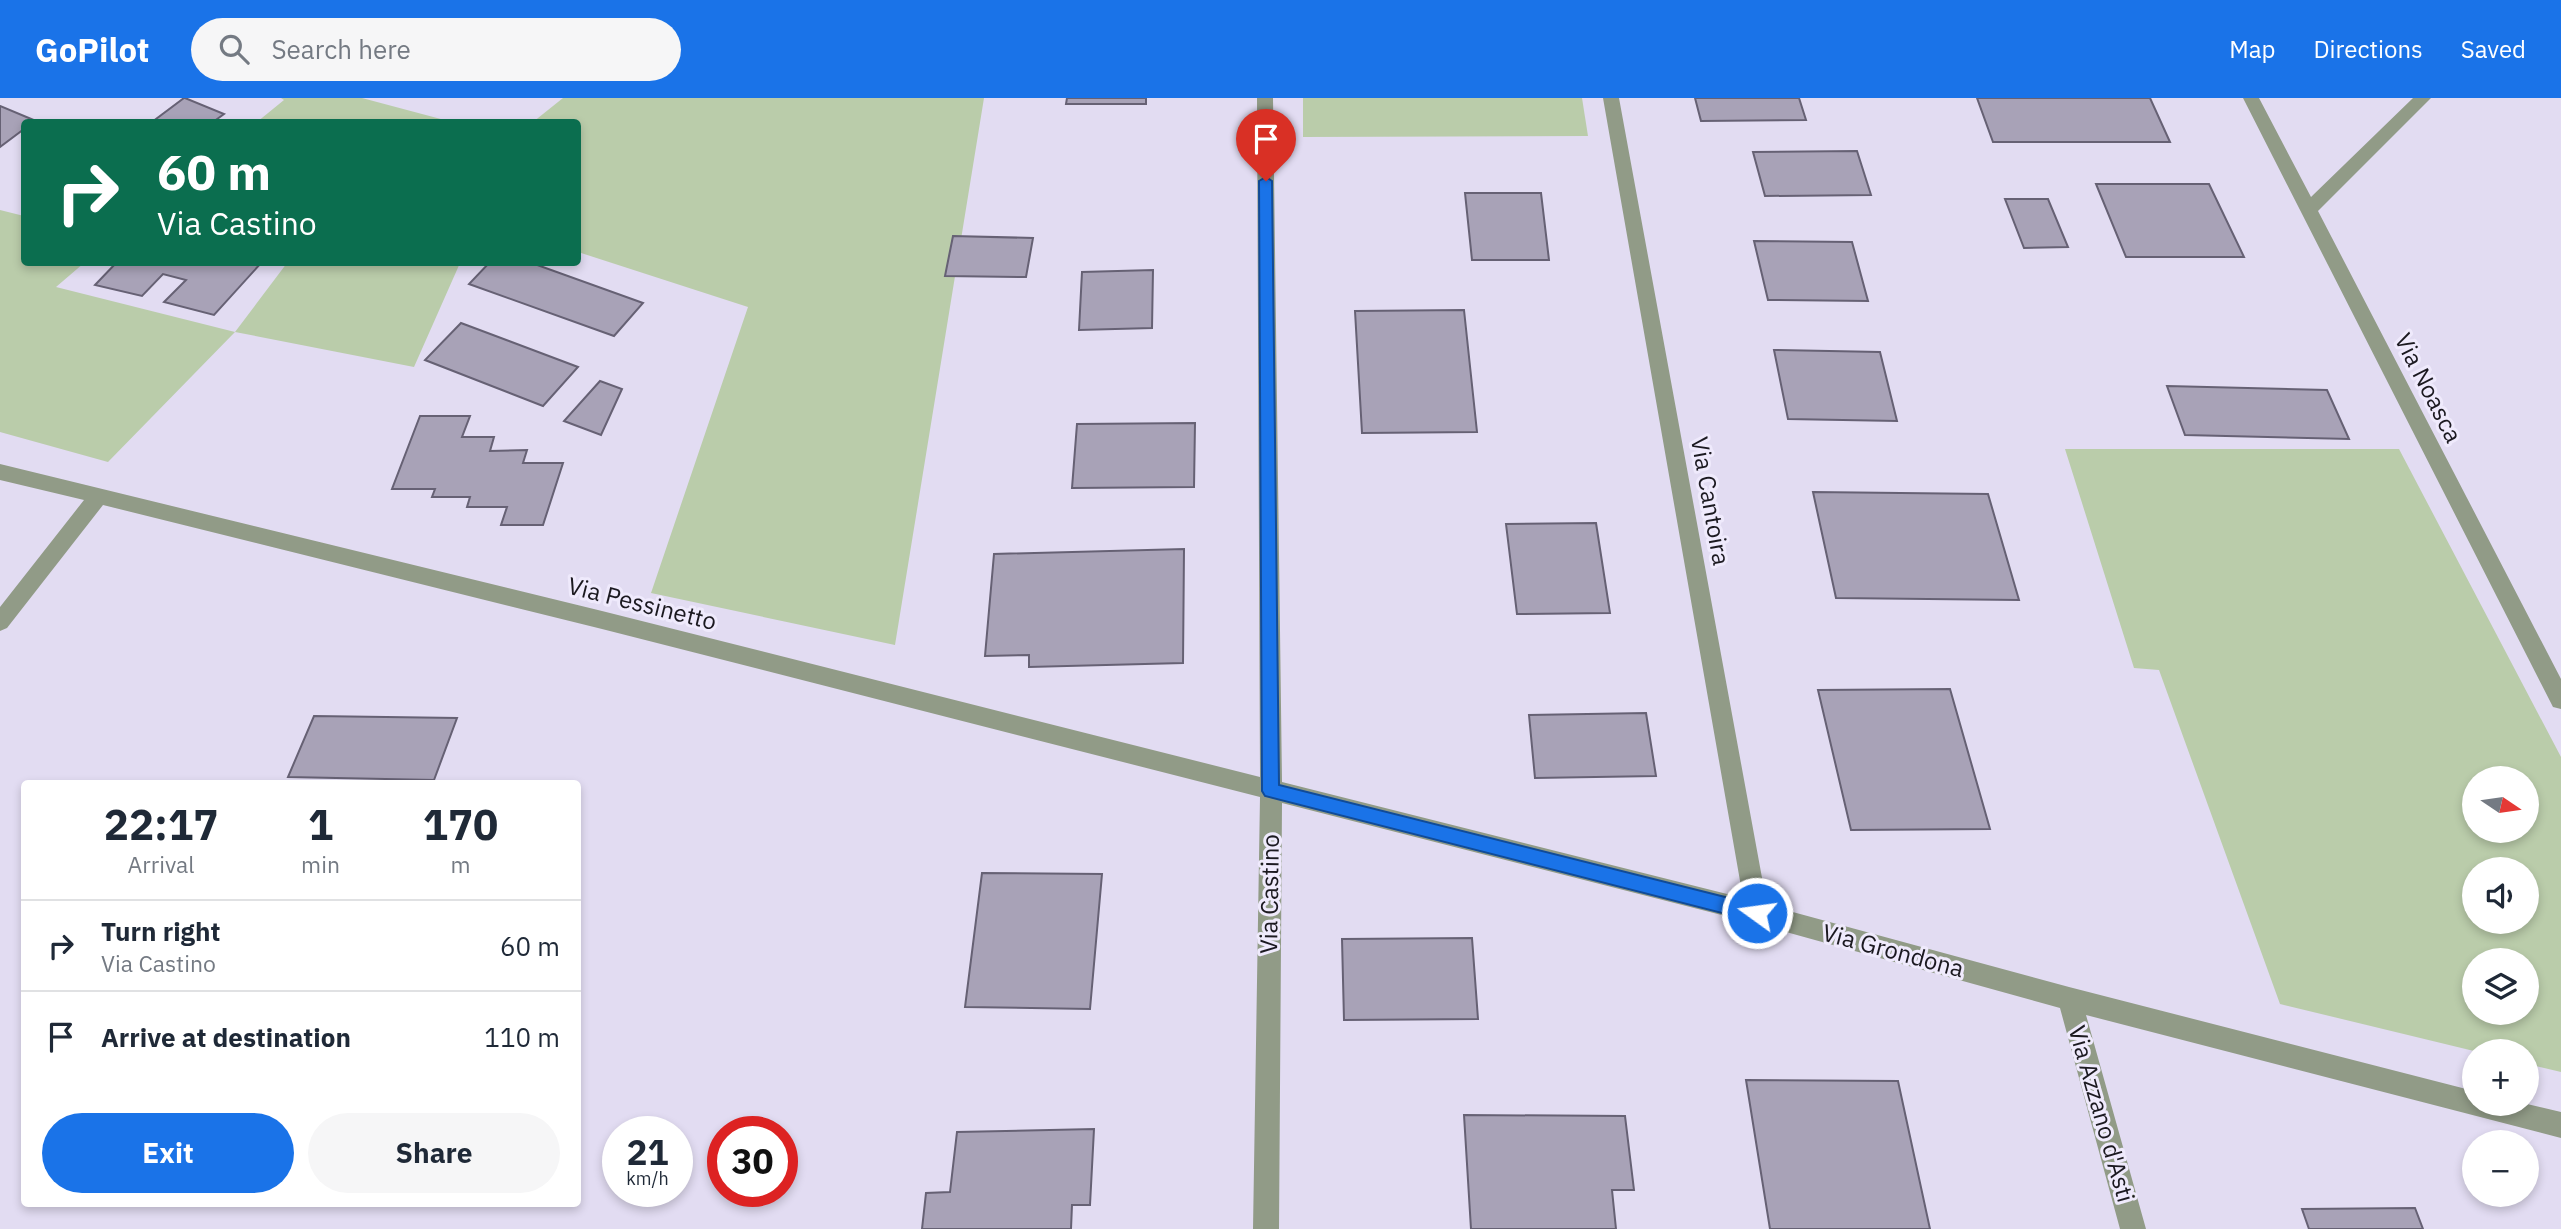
<!DOCTYPE html>
<html lang="en">
<head>
<meta charset="utf-8">
<style>
  :root { --surface:#fff; --page:#f6f6f7; --text:#1f2937; --muted:#747a83; --line:#e0e1e3; --accent:#1a73e8 }
  body { margin:0; font-family:"IBM Plex Sans",sans-serif; background:var(--page); color:var(--text); height:100vh; display:flex; flex-direction:column; font-size:26px; white-space:nowrap }
  * { box-sizing:border-box; margin:0 }
  p { font-size:23px; color:var(--muted) }
  .icon { flex:none; width:38px; height:38px; fill:none; stroke:currentColor; stroke-width:2; stroke-linecap:round; stroke-linejoin:round }
  .map { position:relative; flex:1; overflow:hidden }
  .panel { position:absolute; left:21px; top:682px; width:560px; height:427px; display:flex; flex-direction:column; background:var(--surface); border-radius:7px; box-shadow:0 4px 10px #0003 }
  .panel>* { flex:none }
  .hud { position:absolute; left:21px; top:21px; width:560px; height:147px; border-radius:7px; box-shadow:0 4px 10px #0003; background:#0b6e4f; color:#fff; overflow:hidden }
  .needle { width:46px; rotate:103deg }
  .buttons { position:absolute; left:2462px; top:668px; display:grid; gap:14px }
  .buttons a { display:grid; place-items:center; width:77px; height:77px; border-radius:50%; background:var(--surface); box-shadow:0 4px 10px #0003; font-size:35px }
  .speed { position:absolute; left:602px; top:1018px; display:flex; gap:14px; font-size:35px; font-weight:700; text-align:center }
  .speed>* { display:grid; place-content:center; width:91px; height:91px; border-radius:50%; background:var(--surface); box-shadow:0 4px 10px #0003; line-height:1 }
  .speed small { font-size:18px; font-weight:400 }
  .speed .limit { border:10px solid #d22; background:#fff; color:#111 }
  .pin { position:absolute; display:grid; place-items:center; width:60px; height:60px; color:#fff; margin:-72px -30px; border-radius:50% 50% 50% 0; rotate:-45deg; box-shadow:0 0 7px #0007 }
  .pin .icon { rotate:45deg }
  .me { position:absolute; width:77px; margin:-38px; rotate:284deg; stroke-linejoin:round; filter:drop-shadow(0 0 5px #0008) }
  .turn { display:flex; align-items:center; gap:24px; height:147px; padding:0 21px; font-size:32px }
  .turn .icon { width:91px; height:91px; stroke-width:2.5 }
  .turn b { display:block; font-size:49px; line-height:60px }
  .eta { display:flex; justify-content:space-evenly; align-items:center; height:119px; text-align:center }
  .eta b { font-size:42px; font-weight:700; line-height:49px }
  .primary-button { display:flex; gap:14px; margin-top:auto; padding:14px 21px }
  .primary-button a { flex:1; height:80px; border-radius:42px; background:var(--accent); color:#fff; font-size:28px; font-weight:700; line-height:80px; text-align:center }
  .primary-button a+a { background:var(--page); color:var(--text) }
  ul { padding:0; list-style:none }
  li { display:flex; align-items:center; gap:21px; height:91px; padding:0 21px; border-top:2px solid var(--line) }
  li div { flex:1 }
  li b { display:block; font-size:26px }
  li em { font-style:normal }
  header { display:flex; align-items:center; gap:42px; box-sizing:border-box; height:98px; padding:0 35px; background:var(--accent); color:#fff }
  header strong { font-size:33px }
  nav { display:flex; gap:38px; margin-inline-start:auto; font-size:24px }
  .search { width:490px; height:63px; background:var(--page); display:flex; align-items:center; gap:18px; box-sizing:border-box; padding:0 24px; border-radius:38px; color:var(--muted); font-size:26px }
  .map>svg:first-child { display:block }
  .green { fill:#baccaa; fill-rule:evenodd }
  .building { fill:#a8a2b7; stroke:#666174; stroke-width:2 }
  .lines { fill:none; stroke-linecap:round; stroke-linejoin:round }
  .minor { fill:#919b87; fill-rule:evenodd }
  .route { fill:#1a73e8; stroke:#114b97; stroke-width:2 }
  .labels { text-anchor:middle; stroke-width:6; stroke-linejoin:round; paint-order:stroke }
  .street-label { font-size:24px; fill:#1b1920; stroke:#efeafc }
</style>
</head>
<body>
<header>
<strong>GoPilot</strong>
<div class="search"><svg class="icon" aria-label="search" viewBox="0 0 24 24"><circle cx="10" cy="10" r="6"/><path d="M15 15l6 6"/></svg>Search here</div>
<nav><a>Map</a><a>Directions</a><a>Saved</a></nav>
</header>
<div class="map">
<svg width="2561" height="1131" viewBox="0 0 2561 1131">
  <rect width="100%" height="100%" fill="#e2dcf2"/>
  <g class="green">
    <path d="M281,0H362L452,24H257L284,2Z"/>
    <path d="M563,0H984L895,547L651,495L748,209L578,154V24H533Z"/>
    <path d="M1303,0H1582L1588,38L1303,39Z"/>
    <path d="M0,112L24,118V164L84,165L56,189L235,234L287,165H460L414,269L235,234L108,364L0,334Z"/>
    <path d="M2065,351H2399L2561,659V974L2527,966V954H2478L2280,906L2159,572L2134,570ZM2474,681H2527V733H2474ZM2474,772H2527V824H2474ZM2474,863H2527V915H2474Z"/>
  </g>
  <g class="building">
    <path d="M184,0H185L224,16L213,24H152Z"/>
    <path d="M1067,0H1146V6H1066Z"/>
    <path d="M1695,0H1799L1806,22L1701,23Z"/>
    <path d="M1977,0H2150L2170,44H1993Z"/>
    <path d="M0,8L36,23L24,24V31L0,49Z"/>
    <path d="M1857,53L1871,97L1765,98L1753,54Z"/>
    <path d="M2096,86H2209L2244,159H2126Z"/>
    <path d="M1465,95H1541L1549,162H1472Z"/>
    <path d="M2005,101H2048L2068,149L2024,150Z"/>
    <path d="M953,138L1033,140L1026,179L945,178Z"/>
    <path d="M1754,143L1852,144L1868,203L1768,202Z"/>
    <path d="M117,164H262L214,217L164,204L186,182L163,176L142,198L95,187Z"/>
    <path d="M490,164H529L643,205L614,238L469,186Z"/>
    <path d="M1153,172L1152,230L1079,232L1082,174Z"/>
    <path d="M1464,212L1477,334L1362,335L1355,213Z"/>
    <path d="M461,225L578,269L543,308L425,262Z"/>
    <path d="M1774,252L1880,254L1897,323L1788,321Z"/>
    <path d="M600,283L622,291L601,337L564,323Z"/>
    <path d="M2167,288L2327,292L2349,341L2185,337Z"/>
    <path d="M420,318H470L462,339H494L490,353L527,352L523,365H563L543,427H501L507,409H467L470,399H432L435,391H392Z"/>
    <path d="M1195,325L1194,389L1072,390L1077,326Z"/>
    <path d="M1813,394L1988,396L2019,502L1836,500Z"/>
    <path d="M1596,425L1610,515L1517,516L1506,426Z"/>
    <path d="M1184,451L1183,565L1029,569V557L985,558L994,456Z"/>
    <path d="M1950,591L1990,731L1851,732L1818,592Z"/>
    <path d="M1646,615L1656,678L1535,680L1529,617Z"/>
    <path d="M314,618L457,620L434,682L288,679Z"/>
    <path d="M982,775L1102,776L1090,911L965,909Z"/>
    <path d="M1472,840L1478,921L1344,922L1342,841Z"/>
    <path d="M1746,982L1898,983L1930,1131H1770Z"/>
    <path d="M1464,1017L1625,1018L1634,1092H1612L1616,1131H1471Z"/>
    <path d="M1094,1031L1090,1107H1072L1071,1131H922L926,1095L950,1094L957,1034Z"/>
    <path d="M2415,1110L2423,1131H2309L2302,1111Z"/>
  </g>
  <g class="lines">
    <g class="minor">
      <path d="M1257,0H1273L1282,684L1743,800L1603,0H1619L1767,807L2069,889L2474,993V1006H2527L2561,1014V1040L2086,917L2146,1131H2120L2060,910L1757,826L1282,705L1279,1131H1253L1260,699L602,531L103,407L7,530L0,533V509L84,402L0,382V366L602,513L1260,679Z"/>
      <path d="M2243,0H2259L2311,99L2413,0H2431L2318,113L2561,581V611L2553,609Z"/>
    </g>
  </g>
  <path class="route" d="M1266,79L1272,83L1279,687L1757,807L1763,809L1766,815L1763,821L1757,824L1265,698L1262,693L1259,83Z"/>
  <g class="labels">
    <g class="street-label">
      <text transform="translate(2428 290) rotate(63)" y="8">Via Noasca</text>
      <text transform="translate(1710 403) rotate(80)" y="8">Via Cantoira</text>
      <text transform="translate(642 506) rotate(14)" y="8">Via Pessinetto</text>
      <text transform="translate(1270 796) rotate(-89)" y="8">Via Castino</text>
      <text transform="translate(1893 853) rotate(15)" y="8">Via Grondona</text>
      <text transform="translate(2101 1016) rotate(74)" y="8">Via Azzano d'Asti</text>
    </g>
  </g>
</svg>
<div class="buttons">
<a><svg class="needle" viewBox="-14 -14 28 28"><path d="M0-13l5 13h-10z" fill="#e53935"/><path d="M0 13l5-13h-10z" fill="#747a83"/></svg></a>
<a><svg class="icon" aria-label="sound" viewBox="0 0 24 24"><path d="M4 9h4l5-4v14l-5-4H4zM17 9q2 3 0 6"/></svg></a>
<a><svg class="icon" aria-label="layers" viewBox="0 0 24 24"><path d="M12 4l9 5-9 5-9-5zM3 14l9 5 9-5"/></svg></a>
<a>+</a>
<a>−</a>
</div>
<div class="speed"><div>21<small>km/h</small></div><div class="limit">30</div></div>
<div class="pin" style="left:1266px;top:83px;background:#d93025"><svg class="icon" aria-label="arrive" viewBox="0 0 24 24"><path d="M6 21V4h12l-3 4 3 4H6"/></svg></div>
<svg class="me" style="left:1757px;top:815px" viewBox="-20 -20 40 40"><circle r="17" fill="#1a73e8" stroke="#fff" stroke-width="3"/><path d="M0-11L8 9 0 5-8 9z" fill="#fff"/></svg>
<div class="hud">
<div class="turn"><svg class="icon" aria-label="right" viewBox="0 0 24 24"><path d="M7 20v-9h11M14 6l5 5-5 5"/></svg><div><b>60 m</b>Via Castino</div></div>
</div>
<section class="panel">
<div class="eta">
<div><b>22:17</b><p>Arrival</p></div>
<div><b>1</b><p>min</p></div>
<div><b>170</b><p>m</p></div>
</div>
<ul>
<li><svg class="icon" aria-label="right" viewBox="0 0 24 24"><path d="M7 20v-9h11M14 6l5 5-5 5"/></svg><div><b>Turn right</b><p>Via Castino</p></div><em>60 m</em></li>
<li><svg class="icon" aria-label="arrive" viewBox="0 0 24 24"><path d="M6 21V4h12l-3 4 3 4H6"/></svg><div><b>Arrive at destination</b></div><em>110 m</em></li>
</ul>
<div class="primary-button"><a>Exit</a><a>Share</a></div>
</section>
</div>
</body>
</html>
